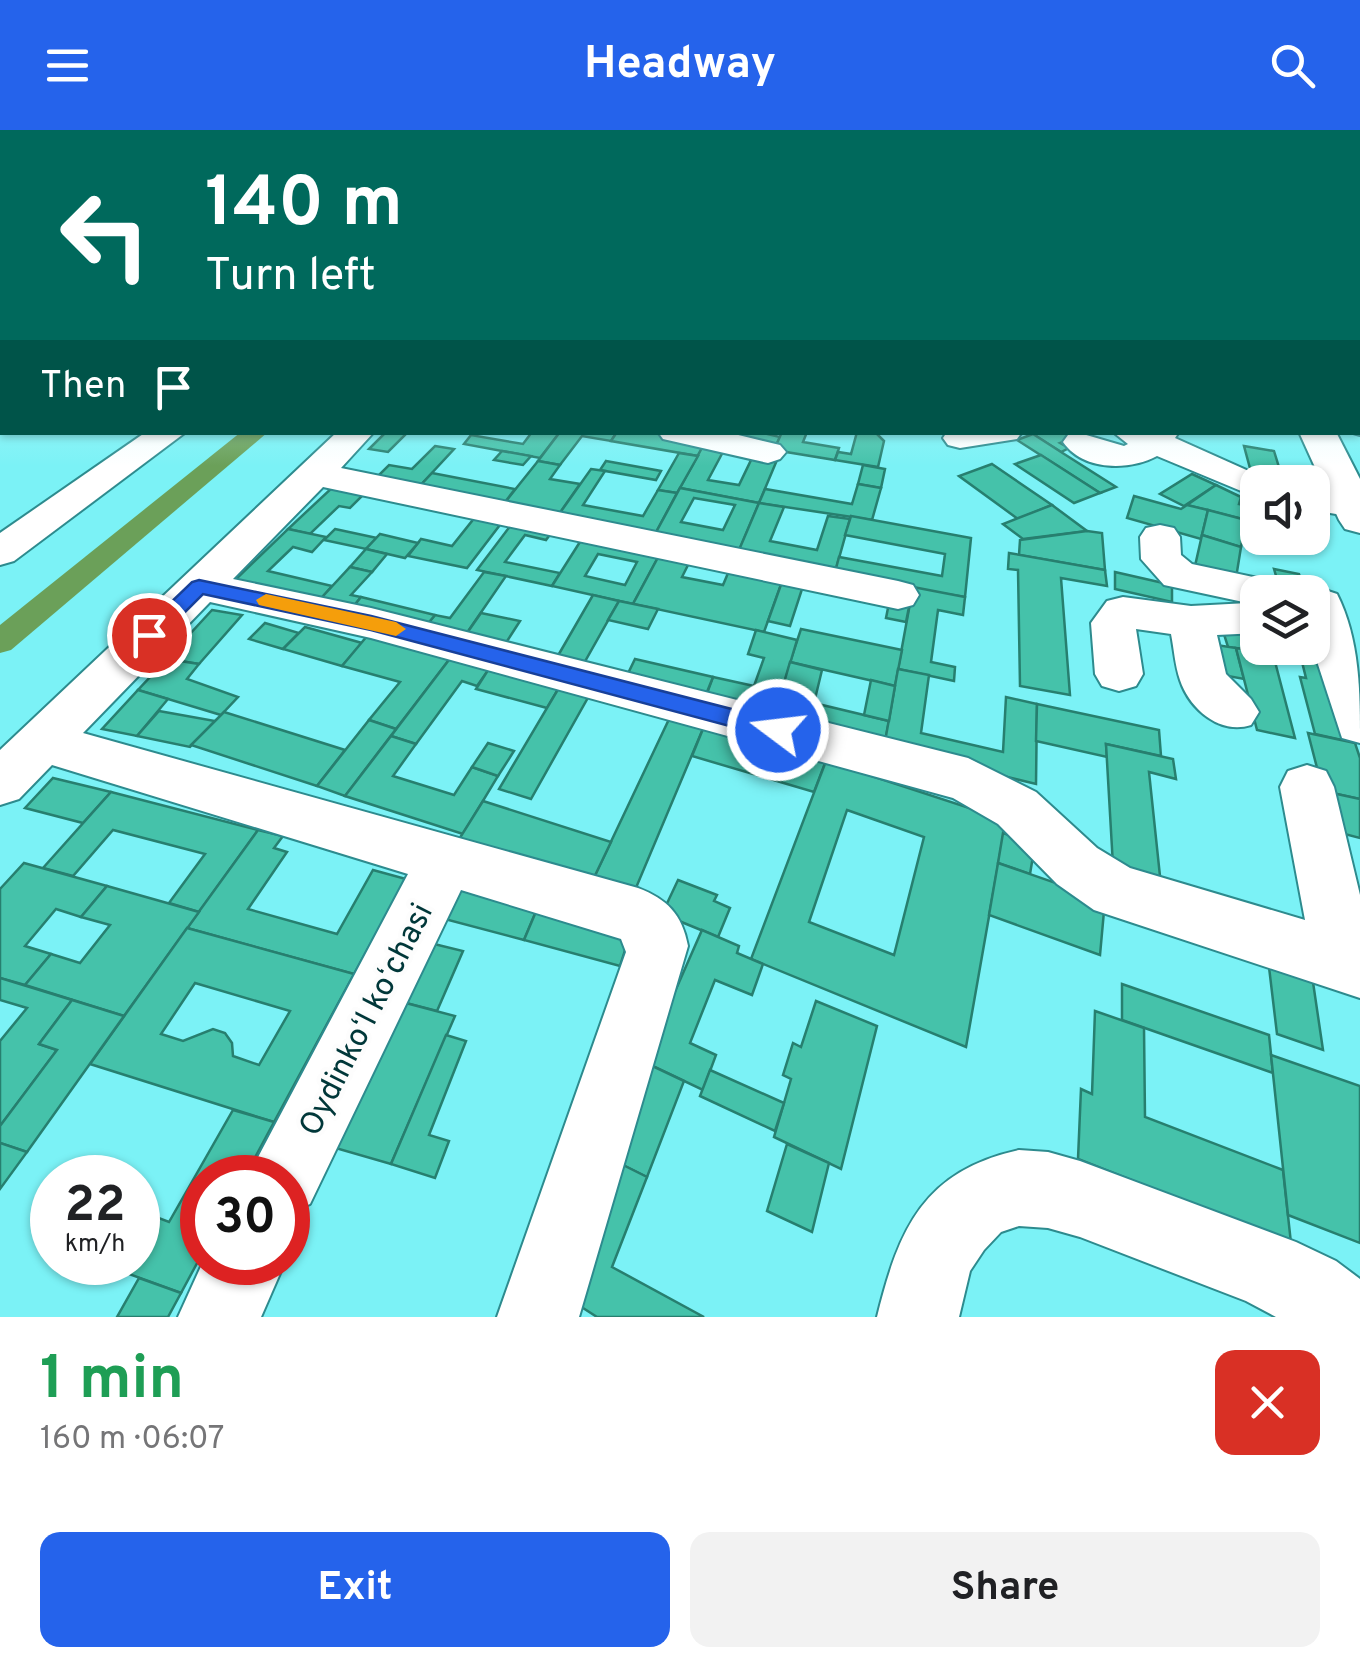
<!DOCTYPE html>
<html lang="en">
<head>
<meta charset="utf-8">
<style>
  :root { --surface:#fff; --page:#f2f2f2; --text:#202124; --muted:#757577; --accent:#2563eb }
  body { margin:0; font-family:Overpass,sans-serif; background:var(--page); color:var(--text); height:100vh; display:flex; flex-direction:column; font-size:38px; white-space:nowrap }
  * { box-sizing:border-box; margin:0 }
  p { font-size:32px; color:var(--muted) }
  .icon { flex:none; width:55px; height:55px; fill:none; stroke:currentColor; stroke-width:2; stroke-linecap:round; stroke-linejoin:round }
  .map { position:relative; height:1187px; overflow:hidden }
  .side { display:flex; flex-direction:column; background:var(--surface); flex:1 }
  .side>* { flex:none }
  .hud { position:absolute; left:0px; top:0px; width:1360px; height:305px; box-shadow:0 2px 8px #0004; background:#00695c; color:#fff; overflow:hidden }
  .buttons { position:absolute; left:1240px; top:335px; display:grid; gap:20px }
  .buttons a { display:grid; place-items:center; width:90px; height:90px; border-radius:20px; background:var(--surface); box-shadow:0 2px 8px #0004; font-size:50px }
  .speed { position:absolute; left:30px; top:1025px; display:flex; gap:20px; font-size:50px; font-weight:700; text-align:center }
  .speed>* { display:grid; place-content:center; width:130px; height:130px; border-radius:50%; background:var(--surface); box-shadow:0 2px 8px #0004; line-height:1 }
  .speed small { font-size:25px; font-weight:400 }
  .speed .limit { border:15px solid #d22; background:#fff; color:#111 }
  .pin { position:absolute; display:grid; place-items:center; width:85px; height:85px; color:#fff; margin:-42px; border:5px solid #fff; border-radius:50%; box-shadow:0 2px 10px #0007 }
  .me { position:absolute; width:110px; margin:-55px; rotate:285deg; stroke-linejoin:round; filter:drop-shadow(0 0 8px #0008) }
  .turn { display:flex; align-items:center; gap:35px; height:210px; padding:0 40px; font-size:45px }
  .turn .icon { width:130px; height:130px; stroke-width:2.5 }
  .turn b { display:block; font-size:70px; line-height:85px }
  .then { display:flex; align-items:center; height:95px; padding:0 40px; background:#0003; gap:20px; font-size:38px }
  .round { display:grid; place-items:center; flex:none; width:105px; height:105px; border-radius:20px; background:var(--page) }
  .headline { display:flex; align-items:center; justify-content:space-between; height:170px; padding:0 40px }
  h1 { font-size:60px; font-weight:700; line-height:75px; color:#1e9e55 }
  .cta { display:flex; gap:20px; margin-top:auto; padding:20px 40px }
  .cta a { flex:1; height:115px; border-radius:20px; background:var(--accent); color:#fff; font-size:40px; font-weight:700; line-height:115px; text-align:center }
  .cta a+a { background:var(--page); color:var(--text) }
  header { display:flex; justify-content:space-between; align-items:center; height:130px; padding:0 40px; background:var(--accent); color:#fff; font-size:45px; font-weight:700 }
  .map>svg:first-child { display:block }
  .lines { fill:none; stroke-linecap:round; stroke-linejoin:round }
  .canal { fill:#6ba059; fill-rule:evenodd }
  .building { fill:#45c2aa; stroke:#277f6f; stroke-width:2.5; fill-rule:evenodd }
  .minor-casing { stroke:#2d8b8e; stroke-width:4 }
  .major-casing { stroke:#2d8b8e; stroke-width:4 }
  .minor { fill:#fff; fill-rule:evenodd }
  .major { fill:#fff; fill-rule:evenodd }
  .route { fill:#2563eb; stroke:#184099; stroke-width:2.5 }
  .slow { fill:#f59e0b }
  .labels { text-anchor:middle; stroke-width:9; stroke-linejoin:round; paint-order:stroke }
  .near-street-label { font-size:32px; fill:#003739; stroke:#fdfdfd }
</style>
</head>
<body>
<header><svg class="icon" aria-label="menu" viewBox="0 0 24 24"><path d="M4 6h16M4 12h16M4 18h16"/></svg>Headway<svg class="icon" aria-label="search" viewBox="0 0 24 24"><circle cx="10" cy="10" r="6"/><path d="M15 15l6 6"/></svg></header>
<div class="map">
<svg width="1360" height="1187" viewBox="0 0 1360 1187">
  <rect width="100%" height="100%" fill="#7bf2f6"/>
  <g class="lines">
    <path class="canal" d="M241,302H268L11,520L0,523V495Z"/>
  </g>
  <g class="building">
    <path d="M386,302H408L388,322L369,319Z"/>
    <path d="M532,302H560L540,328L464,314L471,305L523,314Z"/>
    <path d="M560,302H617L611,311L582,306L560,335L538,331Z"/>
    <path d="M617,302H652L706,311L698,326L611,311Z"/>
    <path d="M693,302H759L780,307L774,320Z"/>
    <path d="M782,302H807L803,312L839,318L835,330L774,320Z"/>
    <path d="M857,302H875L884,311L878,337L835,330L838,322L851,324Z"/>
    <path d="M1038,302H1089L1060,313L1069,318L1061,322L1033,304Z"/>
    <path d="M1033,304L1061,322L1116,357L1100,363L1017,310Z"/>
    <path d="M435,316L454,319L417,359L373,351L389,335L412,339Z"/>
    <path d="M703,316L724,320L708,350L739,355L753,326L777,330L759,373L680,358Z"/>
    <path d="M1244,316L1274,321L1282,347L1251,342Z"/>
    <path d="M502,321L531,326L523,335L494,330Z"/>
    <path d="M679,323L698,326L677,363L658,360Z"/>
    <path d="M1041,325L1100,363L1074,373L1015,334Z"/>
    <path d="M538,331L560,335L550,349L580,354L557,387L502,376Z"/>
    <path d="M606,331L661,341L656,350L600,340Z"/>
    <path d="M992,334L1052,375L1018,389L959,346Z"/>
    <path d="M863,335L885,339L881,358L858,354Z"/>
    <path d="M591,339L605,341L583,375L643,386L658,360L677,363L654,406L557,387Z"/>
    <path d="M432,343L515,359L502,376L417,359Z"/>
    <path d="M1192,344L1216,355L1184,376L1160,364Z"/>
    <path d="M858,354L881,358L872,390L759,373L765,359L852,374Z"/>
    <path d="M335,355L367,361L350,378L339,376L310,404L288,399Z"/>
    <path d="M1216,355L1241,367L1239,374L1257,378L1258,401L1245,398L1246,390L1187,375Z"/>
    <path d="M680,358L759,373L738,423L654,406ZM694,368L735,375L723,400L681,392Z"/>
    <path d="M1134,366L1181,379L1187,375L1208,380L1201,409L1127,388Z"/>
    <path d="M759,373L784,377L770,411L817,420L828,386L850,389L834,446L736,427Z"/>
    <path d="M1052,375L1087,401L1023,409L1003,394Z"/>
    <path d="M1208,380L1246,390L1241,417L1202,405Z"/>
    <path d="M480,381L506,387L467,438L408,426L421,409L452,416Z"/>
    <path d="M851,386L971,408L965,467L834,446L839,427L942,446L945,424L845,405Z"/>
    <path d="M514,391L554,399L546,410L525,405L505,432L560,443L552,456L477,440Z"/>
    <path d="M288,399L326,407L312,422L293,417L268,441L332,456L319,471L234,451Z"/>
    <path d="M335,399L377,408L366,419L324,410Z"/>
    <path d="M1087,401L1102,403L1105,440L1019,425L1020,410Z"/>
    <path d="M380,404L418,413L405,428L366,419Z"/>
    <path d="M585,404L662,420L633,474L552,456ZM598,424L637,432L625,455L585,446Z"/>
    <path d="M1202,405L1241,417L1236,448L1195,436Z"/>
    <path d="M1266,408L1293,410L1294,423L1266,416Z"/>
    <path d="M366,419L387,424L372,442L350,437Z"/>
    <path d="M662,420L692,427L682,447L723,455L731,436L783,449L764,502L633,474Z"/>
    <path d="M1009,423L1105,440L1107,456L1061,448L1070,565L1020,556L1018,440L1008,439Z"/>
    <path d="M350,437L372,442L351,465L361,467L346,486L312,478Z"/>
    <path d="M1274,439L1299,444L1305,462L1280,459Z"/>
    <path d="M484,442L506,446L460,513L420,503L435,485L450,488Z"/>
    <path d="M1115,442L1172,455V472L1115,459Z"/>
    <path d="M783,449L804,453L790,496L768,491Z"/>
    <path d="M913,457L965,467L963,485L938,480L931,532L955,537L954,551L898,539Z"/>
    <path d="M593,465L619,471L579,542L552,536Z"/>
    <path d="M361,467L435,485L420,503L346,486Z"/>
    <path d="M619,471L658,479L648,499L608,490Z"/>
    <path d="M889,473L909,477L906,492L886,488Z"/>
    <path d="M212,480L242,485L199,534L167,529Z"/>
    <path d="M481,483L520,491L500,522L460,513Z"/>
    <path d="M265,493L299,503L283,519L249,509Z"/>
    <path d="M305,497L362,513L342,536L283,519Z"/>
    <path d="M1222,498L1258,504V518H1312L1331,532L1228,517Z"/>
    <path d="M373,499L455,522L396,599L369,590L400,552L342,536Z"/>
    <path d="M801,499L902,520L895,556L790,532Z"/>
    <path d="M756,500L797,510L773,591L703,574L713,547L754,556L764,528L748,524Z"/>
    <path d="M1210,514L1236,518L1244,549L1217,544Z"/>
    <path d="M1236,518L1273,524L1295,608L1257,600Z"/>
    <path d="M455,522L494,532L477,556L462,551L416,614L391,606Z"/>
    <path d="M1301,528L1331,532L1355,613L1315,604L1300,547L1306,548Z"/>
    <path d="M167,529L199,534L187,549L238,567L221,585L138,560Z"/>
    <path d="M635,529L713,547L701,577L621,558Z"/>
    <path d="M790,532L822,540L814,573L889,591L884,617L773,591Z"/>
    <path d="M490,537L560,556L547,578L476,559Z"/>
    <path d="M898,539L929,545L921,603L1003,622L1006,567L1037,574L1036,654L884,617Z"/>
    <path d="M871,550L895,556L889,591L864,585Z"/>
    <path d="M560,556L590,564L531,669L499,659Z"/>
    <path d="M138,560L168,569L137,606L102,599Z"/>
    <path d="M1037,574L1159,600L1161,626L1106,614L1107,627L1036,611Z"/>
    <path d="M159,581L215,591L190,617L137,606Z"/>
    <path d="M224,582L345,620L317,656L191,615Z"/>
    <path d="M671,585L705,594L630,772L589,758Z"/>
    <path d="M369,590L396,599L345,666L317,656Z"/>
    <path d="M705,594L827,628L814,662L692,626Z"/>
    <path d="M1308,603L1355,613L1360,628V669L1323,661Z"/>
    <path d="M391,606L416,614L393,646L454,665L472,637L498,646L463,704L345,666Z"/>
    <path d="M488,613L514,621L498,646L472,637Z"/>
    <path d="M1106,614L1173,629L1176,649L1149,642L1162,765L1114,753Z"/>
    <path d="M826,631L1006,690L966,917L751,829ZM847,680L924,707L894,825L809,792Z"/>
    <path d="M53,648L111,662L83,693L25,678Z"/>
    <path d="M1323,661L1360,669V708L1333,701Z"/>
    <path d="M111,662L258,700L199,782L169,773L205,724L113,700L73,746L43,738Z"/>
    <path d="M483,671L611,712L589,758L456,714Z"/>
    <path d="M258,700L283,706L274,718L287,722L248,779L337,804L373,740L406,749L354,844L187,798Z"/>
    <path d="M1003,703L1035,714L1030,744L998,733Z"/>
    <path d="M24,733L107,756L81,787L56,779L25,816L51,824L25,855L0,848V759Z"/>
    <path d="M998,733L1105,770L1100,825L989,785Z"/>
    <path d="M456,750L540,772L524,810L437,787Z"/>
    <path d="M678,750L717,765L714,771L730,778L718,807L662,784Z"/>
    <path d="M107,756L199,782L124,886L25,855L51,824L80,833L110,795L81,787Z"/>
    <path d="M540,772L633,796L620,836L524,810Z"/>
    <path d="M187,798L354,844L274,992L90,934ZM195,853L290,881L259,935L233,926L232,913L225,903L213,899L183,911L161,904Z"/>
    <path d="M702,800L739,816L737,823L763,834L752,865L715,850L690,913L716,925L703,960L644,932Z"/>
    <path d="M1266,812L1309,825L1323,920L1277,904Z"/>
    <path d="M430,813L463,821L437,881L402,872Z"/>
    <path d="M0,848L72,870L39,914L57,920L0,996V911L27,878L0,870Z"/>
    <path d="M1122,854L1269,905L1273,943L1122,890Z"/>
    <path d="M72,870L124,886L27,1022L0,1013V996L57,920L39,914Z"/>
    <path d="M816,871L877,896L841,1039L774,1007L791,949L783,945L793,913L801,917Z"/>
    <path d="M402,872L455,886L391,1034L332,1017Z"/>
    <path d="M1095,881L1144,898L1145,987L1283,1040L1291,1113L1078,1029L1081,959L1092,964Z"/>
    <path d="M446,905L466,911L429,1005L449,1011L435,1048L391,1034Z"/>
    <path d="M1271,925L1360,956V1113L1288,1085Z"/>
    <path d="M644,932L684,951L647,1047L605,1026Z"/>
    <path d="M710,940L784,973L775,1001L700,966Z"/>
    <path d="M233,980L274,992L244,1048H202V1124L181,1163L99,1133L138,1132V1080L169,1092Z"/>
    <path d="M0,1013L27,1022L0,1059Z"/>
    <path d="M787,1014L829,1033L812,1102L767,1081Z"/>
    <path d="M605,1026L647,1047L612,1137L704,1187H597L566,1167Z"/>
    <path d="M139,1148L181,1163L168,1187H117Z"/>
  </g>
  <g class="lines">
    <defs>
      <g id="minor">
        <rect x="0" y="219" width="2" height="18"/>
        <path d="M2,271V291L0,292V272Z"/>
        <path d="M1358,280H1360V305L1350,302H1358Z"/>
        <path d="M146,302H186L14,431L0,435V403Z"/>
        <path d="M337,302H374L341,338L898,451L913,455L919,465L913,475L898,479L323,357L233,449L371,478L968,628L1036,662L1097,718L1130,738L1305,790L1280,657L1288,641L1307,635L1326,641L1334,657L1360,765V868L1094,780L1057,754L998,694L953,668L371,508L210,472L83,603L638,758C667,769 682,784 688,816L579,1187H497L626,822L621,809L461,760L310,1074L288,1084V1048H247L408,744L52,635L19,669L0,675V620Z"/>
        <path d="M658,302H726L780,315L786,322L780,329L768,333L663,309Z"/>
        <path d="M947,302H1022L1017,309L960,318L948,315L943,308Z"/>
        <path d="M1076,302L1124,316L1128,314L1113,302H1179L1175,308L1273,352H1258V368L1157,326C1129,341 1083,341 1063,312L1068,305Z"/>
        <path d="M1312,358L1360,368V388L1312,380Z"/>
        <path d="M1160,395L1174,398L1180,407L1181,425L1192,434L1277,452L1283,462H1258V503L1217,505L1226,544L1251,569L1259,582L1251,595C1221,605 1190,580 1180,550C1175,536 1174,519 1171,504L1136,499L1143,544L1136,556L1119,561L1102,556L1095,544L1091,493L1107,471L1123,467L1191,476L1248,473L1164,455L1141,429L1140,407L1146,398Z"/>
        <path d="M1322,459L1337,464C1360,510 1360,562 1360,613L1342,608L1312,516L1311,462Z"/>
        <path d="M1019,1020L1048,1022L1080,1031L1296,1112L1336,1131L1360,1149V1187H1276L1246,1171L1080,1107L1048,1098L1019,1096L1001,1102L984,1120L970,1141L959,1187H877C899,1098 924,1041 1019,1020Z"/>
        <path d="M203,1132H285L261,1187H178Z"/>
      </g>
      <path id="major" d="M1299,302H1336L1360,349V403L1345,399L1339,390Z"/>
    </defs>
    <use href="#minor" class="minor-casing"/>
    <use href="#major" class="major-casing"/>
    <use href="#minor" class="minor"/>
    <use href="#major" class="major"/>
  </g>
  <linearGradient id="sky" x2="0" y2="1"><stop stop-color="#76acaf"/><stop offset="0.51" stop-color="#c4f9fb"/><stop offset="1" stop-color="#c4f9fb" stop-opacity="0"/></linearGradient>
  <rect width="1360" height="336" fill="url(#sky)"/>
  <path class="route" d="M199,450L371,486L778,591L789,600L778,609L371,500L203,464L157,510H142L139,505L142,500L192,452Z"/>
  <path class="slow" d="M266,464L396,492L406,499L396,506L259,475L256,470Z"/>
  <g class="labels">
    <g class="near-street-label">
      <text transform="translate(365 889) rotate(-63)" y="11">Oydinkoʻl koʻchasi</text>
    </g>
  </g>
</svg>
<div class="buttons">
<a><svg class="icon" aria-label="sound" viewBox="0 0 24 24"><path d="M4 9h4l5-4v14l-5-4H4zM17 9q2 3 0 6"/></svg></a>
<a><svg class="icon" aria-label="layers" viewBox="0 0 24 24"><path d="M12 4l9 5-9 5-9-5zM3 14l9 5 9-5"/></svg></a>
</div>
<div class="speed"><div>22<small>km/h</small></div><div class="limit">30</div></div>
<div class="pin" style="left:149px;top:505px;background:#d93025"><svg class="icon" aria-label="arrive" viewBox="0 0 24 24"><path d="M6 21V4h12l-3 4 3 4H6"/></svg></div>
<svg class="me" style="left:778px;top:600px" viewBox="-20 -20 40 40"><circle r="17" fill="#2563eb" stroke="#fff" stroke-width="3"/><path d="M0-11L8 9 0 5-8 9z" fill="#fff"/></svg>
<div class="hud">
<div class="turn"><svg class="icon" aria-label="left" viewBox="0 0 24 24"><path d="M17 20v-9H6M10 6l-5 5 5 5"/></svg><div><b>140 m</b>Turn left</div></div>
<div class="then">Then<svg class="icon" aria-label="arrive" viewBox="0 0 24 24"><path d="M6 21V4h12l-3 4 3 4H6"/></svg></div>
</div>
</div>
<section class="side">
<div class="headline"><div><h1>1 min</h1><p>160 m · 06:07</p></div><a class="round" style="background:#d93025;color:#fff"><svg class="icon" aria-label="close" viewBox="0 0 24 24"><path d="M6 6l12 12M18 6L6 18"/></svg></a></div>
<div class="cta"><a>Exit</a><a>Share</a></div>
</section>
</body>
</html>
